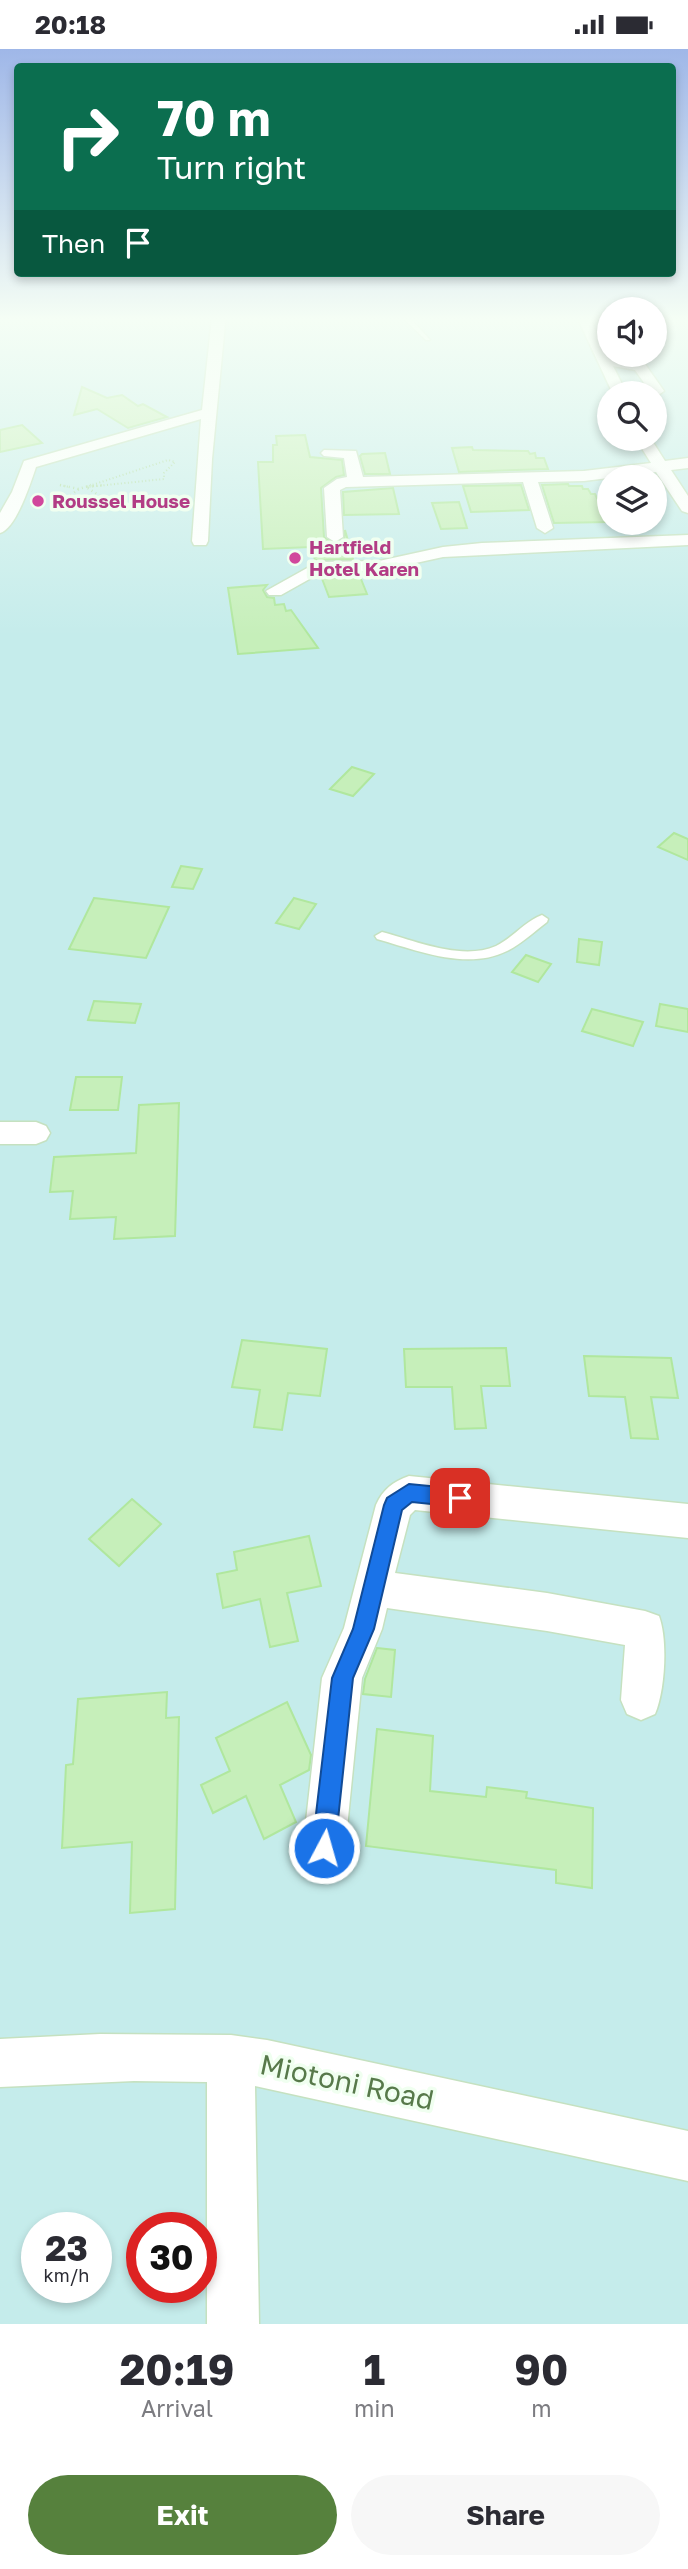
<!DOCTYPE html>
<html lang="en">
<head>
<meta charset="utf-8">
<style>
  :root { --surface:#fff; --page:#f7f7f7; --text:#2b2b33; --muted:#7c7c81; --accent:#56813d }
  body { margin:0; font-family:"Golos Text",sans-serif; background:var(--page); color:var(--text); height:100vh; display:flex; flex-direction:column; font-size:26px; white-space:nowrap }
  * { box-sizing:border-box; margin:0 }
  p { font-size:23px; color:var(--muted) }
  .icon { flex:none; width:38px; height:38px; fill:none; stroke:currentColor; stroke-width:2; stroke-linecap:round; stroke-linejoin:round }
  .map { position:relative; height:2275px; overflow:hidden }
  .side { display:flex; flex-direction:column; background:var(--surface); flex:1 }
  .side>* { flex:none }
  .top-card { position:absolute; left:14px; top:14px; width:662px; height:214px; border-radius:7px; box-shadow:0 4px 10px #0003; background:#0b6e4f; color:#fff; overflow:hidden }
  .tools { position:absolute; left:597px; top:248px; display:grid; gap:14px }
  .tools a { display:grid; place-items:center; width:70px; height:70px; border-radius:50%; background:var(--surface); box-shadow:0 4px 10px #0003; font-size:35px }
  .speed { position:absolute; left:21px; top:2163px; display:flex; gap:14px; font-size:35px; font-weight:700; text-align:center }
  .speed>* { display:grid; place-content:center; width:91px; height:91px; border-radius:50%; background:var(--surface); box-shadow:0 4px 10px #0003; line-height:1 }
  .speed small { font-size:18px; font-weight:400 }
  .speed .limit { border:10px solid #d22; background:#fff; color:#111 }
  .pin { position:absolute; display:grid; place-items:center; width:60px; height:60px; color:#fff; margin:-30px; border-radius:14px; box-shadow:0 4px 10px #0006 }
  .me { position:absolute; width:77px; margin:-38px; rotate:6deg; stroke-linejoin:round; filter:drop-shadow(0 0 5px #0008) }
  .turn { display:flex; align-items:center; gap:24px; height:147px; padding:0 28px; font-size:32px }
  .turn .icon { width:91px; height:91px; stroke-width:2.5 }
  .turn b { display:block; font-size:49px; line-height:60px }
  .then { display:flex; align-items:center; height:66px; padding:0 28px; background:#0003; gap:14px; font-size:26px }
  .eta { display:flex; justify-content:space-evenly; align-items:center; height:119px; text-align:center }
  .eta b { font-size:42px; font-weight:700; line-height:49px }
  .cta { display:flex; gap:14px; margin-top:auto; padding:14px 28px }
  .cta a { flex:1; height:80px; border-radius:42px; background:var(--accent); color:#fff; font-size:28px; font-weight:700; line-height:80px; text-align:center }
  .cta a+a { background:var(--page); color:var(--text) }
  .status { display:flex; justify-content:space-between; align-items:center; height:49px; padding:0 35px; background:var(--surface); direction:ltr }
  .status svg { height:19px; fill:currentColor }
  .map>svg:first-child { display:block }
  .green { fill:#c5eceb; fill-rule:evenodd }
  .building { fill:#c6efba; stroke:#b0e79e; stroke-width:2 }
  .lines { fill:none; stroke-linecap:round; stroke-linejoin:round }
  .service-casing { stroke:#c5e1c0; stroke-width:3 }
  .minor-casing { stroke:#c5e1c0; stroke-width:3 }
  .path-far1 { stroke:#afdaa1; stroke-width:2; stroke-dasharray:1 2.5; stroke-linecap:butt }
  .path { stroke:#afdaa1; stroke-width:2.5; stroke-dasharray:1 3.5; stroke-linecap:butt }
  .service { fill:#fff; fill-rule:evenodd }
  .minor { fill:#fff; fill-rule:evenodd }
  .route { fill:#1a73e8; stroke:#114b97; stroke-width:2 }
  .hotel-dot { fill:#d1479c; stroke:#f0fff0; stroke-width:2.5 }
  .labels { text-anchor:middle; stroke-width:7; stroke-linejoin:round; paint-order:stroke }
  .far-hotel-label { font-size:19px; font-weight:bold; fill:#b23c85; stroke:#f0fff0; text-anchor:start }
  .near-street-label { font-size:28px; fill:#57794a; stroke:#f0fff0 }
</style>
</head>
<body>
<div class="status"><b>20:18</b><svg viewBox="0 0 49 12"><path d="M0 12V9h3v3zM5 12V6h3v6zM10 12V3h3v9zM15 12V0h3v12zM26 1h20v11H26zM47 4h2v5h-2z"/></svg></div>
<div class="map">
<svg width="688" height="2275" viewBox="0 0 688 2275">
  <rect width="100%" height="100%" fill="#e9fde8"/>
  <path class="green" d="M0,268H609V306H654L655,268H688V2275H0ZM609,345H654V390H609ZM609,429H654V474H609ZM37,2179H96V2238H37ZM142,2179H201V2238H142Z"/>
  <g class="building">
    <path d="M82,338L107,349L122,346L138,357L143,355L167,368L128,379L97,360L74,366Z"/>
    <path d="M22,376L42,394L0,403V381Z"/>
    <path d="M305,386L310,408L342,411L344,426L336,428L321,439L324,488L336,495L344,490L345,481L353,510L315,511L311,498L263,500L258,413H273V396H277L276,387Z"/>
    <path d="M472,398L473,401L528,402L530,405L535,404L536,409H544L548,420L459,423L452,399Z"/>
    <path d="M385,404L390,425H365L360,407L362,405Z"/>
    <path d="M568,435L569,437H582L583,440H588L591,445H595L608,473L554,474L542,436Z"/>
    <path d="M521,436L529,461L471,463L463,437Z"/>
    <path d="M393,439L399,465L344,466L343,443Z"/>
    <path d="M459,453L467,479L441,480L432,454Z"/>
    <path d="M359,525L367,545L329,548L321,527Z"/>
    <path d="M267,536L263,541L267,548L274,549L275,556L284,555L286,562L291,561L318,599L238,605L228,539Z"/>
    <path d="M352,718L374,725L353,747L330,740Z"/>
    <path d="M674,784L688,790V811L658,798Z"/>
    <path d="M181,817L202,820L193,840L172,838Z"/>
    <path d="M94,849L169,858L146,909L69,900Z"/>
    <path d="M294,849L316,855L299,880L276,874Z"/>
    <path d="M579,890L602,893L599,916L577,913Z"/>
    <path d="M526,906L551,915L538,933L512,923Z"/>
    <path d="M94,952L141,955L135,974L88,971Z"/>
    <path d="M660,955L688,960V983L656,977Z"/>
    <path d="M592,960L643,973L633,997L582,982Z"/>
    <path d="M76,1028H122L118,1061H70Z"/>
    <path d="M179,1054L175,1187L114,1190L116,1168L70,1170L73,1142L50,1143L54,1108L136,1104L139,1056Z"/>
    <path d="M242,1291L327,1300L320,1347L288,1344L282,1381L254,1378L260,1341L232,1338Z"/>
    <path d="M506,1299L510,1337H481L486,1379L455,1380L452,1338H406L404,1300Z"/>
    <path d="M584,1307L671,1309L678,1349L651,1348L658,1390L631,1389L625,1348L589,1347Z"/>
    <path d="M132,1450L161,1475L119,1517L89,1490Z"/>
    <path d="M309,1487L321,1537L287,1544L298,1592L270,1598L260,1550L223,1559L217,1525L237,1521L234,1503Z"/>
    <path d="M377,1599L395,1601L391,1648L363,1645L365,1630Z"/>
    <path d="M167,1643L166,1669L179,1668L175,1860L130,1864L132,1793L62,1799L66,1716L73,1715L78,1650Z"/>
    <path d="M287,1653L311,1706L309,1721L280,1736L296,1773L264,1790L246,1747L213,1764L201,1736L230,1722L216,1689Z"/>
    <path d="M377,1680L433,1687L430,1742L486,1748L487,1738L527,1743L526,1749L593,1759L592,1839L556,1834V1821L366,1797Z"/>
  </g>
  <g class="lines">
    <defs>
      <g id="service">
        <path d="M402,268H409L430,291H426Z"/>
        <path d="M542,866L548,870L547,873C534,883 521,895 507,902C467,922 416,901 377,890L375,887L382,883C416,892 462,912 496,897C513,889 525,872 542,866Z"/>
      </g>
      <g id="minor">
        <path d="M212,268H224L225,275L212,410L208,492L206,496H194L192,492L201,370L36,418C31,433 16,480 0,484V464L12,443L24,412L202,361Z"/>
        <path d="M577,268H589L609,308L645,315L664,342L654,349V345H646L649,341L635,321L613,317L627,345H613Z"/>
        <path d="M636,390H651L665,412L688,409V419L671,421L688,447V464L682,462L656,423L584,432L538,433L553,479L545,484L537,479L523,433L346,438L340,441L343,488L335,493L327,488L324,439L337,430L347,428L344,409L324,407L321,404L324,401L356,402L363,428L584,422L651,414Z"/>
        <path d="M688,486V496L443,508L379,522L322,523L281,546H269L266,542L318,513L379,512L443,498L482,494Z"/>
        <path d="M0,1073H36L46,1077L50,1084L46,1091L36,1095H0Z"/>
        <path d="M409,1427L688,1455V1489L415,1461L410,1466L395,1524L547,1544L645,1562L659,1567C668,1591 665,1642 655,1665L641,1671L627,1665L621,1651L625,1596L547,1582L387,1559L382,1580L362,1629L345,1799L339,1814L324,1820L309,1814L303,1799L322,1629L344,1579L376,1456C383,1440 393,1433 409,1427Z"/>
        <path d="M100,1985L231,1986L267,1991L688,2082V2132L255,2037L259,2275H207V2033L134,2032L0,2038V1990Z"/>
      </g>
    </defs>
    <use href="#service" class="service-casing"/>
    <use href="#minor" class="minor-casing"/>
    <g class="path-far1">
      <path d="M60,436L69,438"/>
      <path d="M86,438L168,411L175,413L164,424V430L87,438"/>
    </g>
    <g class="path">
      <path d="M60,436L79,440"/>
      <path d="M100,447L86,438L104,436"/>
      <path d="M67,449L79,440L91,436"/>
    </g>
    <use href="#service" class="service"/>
    <use href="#minor" class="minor"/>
  </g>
  <linearGradient id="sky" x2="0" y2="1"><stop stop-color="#9fb7e8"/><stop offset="0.46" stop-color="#f5fef5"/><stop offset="1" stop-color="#f5fef5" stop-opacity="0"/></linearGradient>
  <rect width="688" height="587" fill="url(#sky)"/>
  <path class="route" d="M409,1435L460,1440L467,1443L470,1449L467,1455L460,1458L412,1453L402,1461L374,1580L353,1629L335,1799L332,1807L324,1810L316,1807L312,1799L332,1629L353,1580L384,1456L387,1449Z"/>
  <g class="hotel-dot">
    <circle cx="38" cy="452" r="7"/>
    <circle cx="295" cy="509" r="7"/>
  </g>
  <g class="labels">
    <g class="far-hotel-label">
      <text x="52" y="459">Roussel House</text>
      <text x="309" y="505">Hartfield<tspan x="309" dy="22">Hotel Karen</tspan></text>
    </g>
    <g class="near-street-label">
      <text transform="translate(347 2033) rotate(12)" y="10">Miotoni Road</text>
    </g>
  </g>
</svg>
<div class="tools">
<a><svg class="icon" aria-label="sound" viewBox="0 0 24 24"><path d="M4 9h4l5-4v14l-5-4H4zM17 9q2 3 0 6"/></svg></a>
<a><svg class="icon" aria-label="search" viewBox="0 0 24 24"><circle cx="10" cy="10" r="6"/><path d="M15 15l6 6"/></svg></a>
<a><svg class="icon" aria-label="layers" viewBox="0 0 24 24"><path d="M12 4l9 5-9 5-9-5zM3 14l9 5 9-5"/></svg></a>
</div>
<div class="speed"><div>23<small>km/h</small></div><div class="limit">30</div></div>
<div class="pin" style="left:460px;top:1449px;background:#d93025"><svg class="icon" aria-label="arrive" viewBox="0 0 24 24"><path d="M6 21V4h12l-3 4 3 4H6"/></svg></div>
<svg class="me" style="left:324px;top:1799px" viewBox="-20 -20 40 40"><circle r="17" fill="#1a73e8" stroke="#fff" stroke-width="3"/><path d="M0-11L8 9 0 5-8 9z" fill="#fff"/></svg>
<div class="top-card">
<div class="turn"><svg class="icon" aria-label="right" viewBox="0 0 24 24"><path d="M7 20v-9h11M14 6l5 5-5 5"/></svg><div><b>70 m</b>Turn right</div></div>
<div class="then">Then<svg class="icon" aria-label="arrive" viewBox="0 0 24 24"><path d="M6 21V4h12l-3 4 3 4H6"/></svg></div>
</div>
</div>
<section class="side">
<div class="eta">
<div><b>20:19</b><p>Arrival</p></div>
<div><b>1</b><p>min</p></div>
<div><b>90</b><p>m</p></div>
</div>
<div class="cta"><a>Exit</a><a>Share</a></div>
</section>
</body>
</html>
